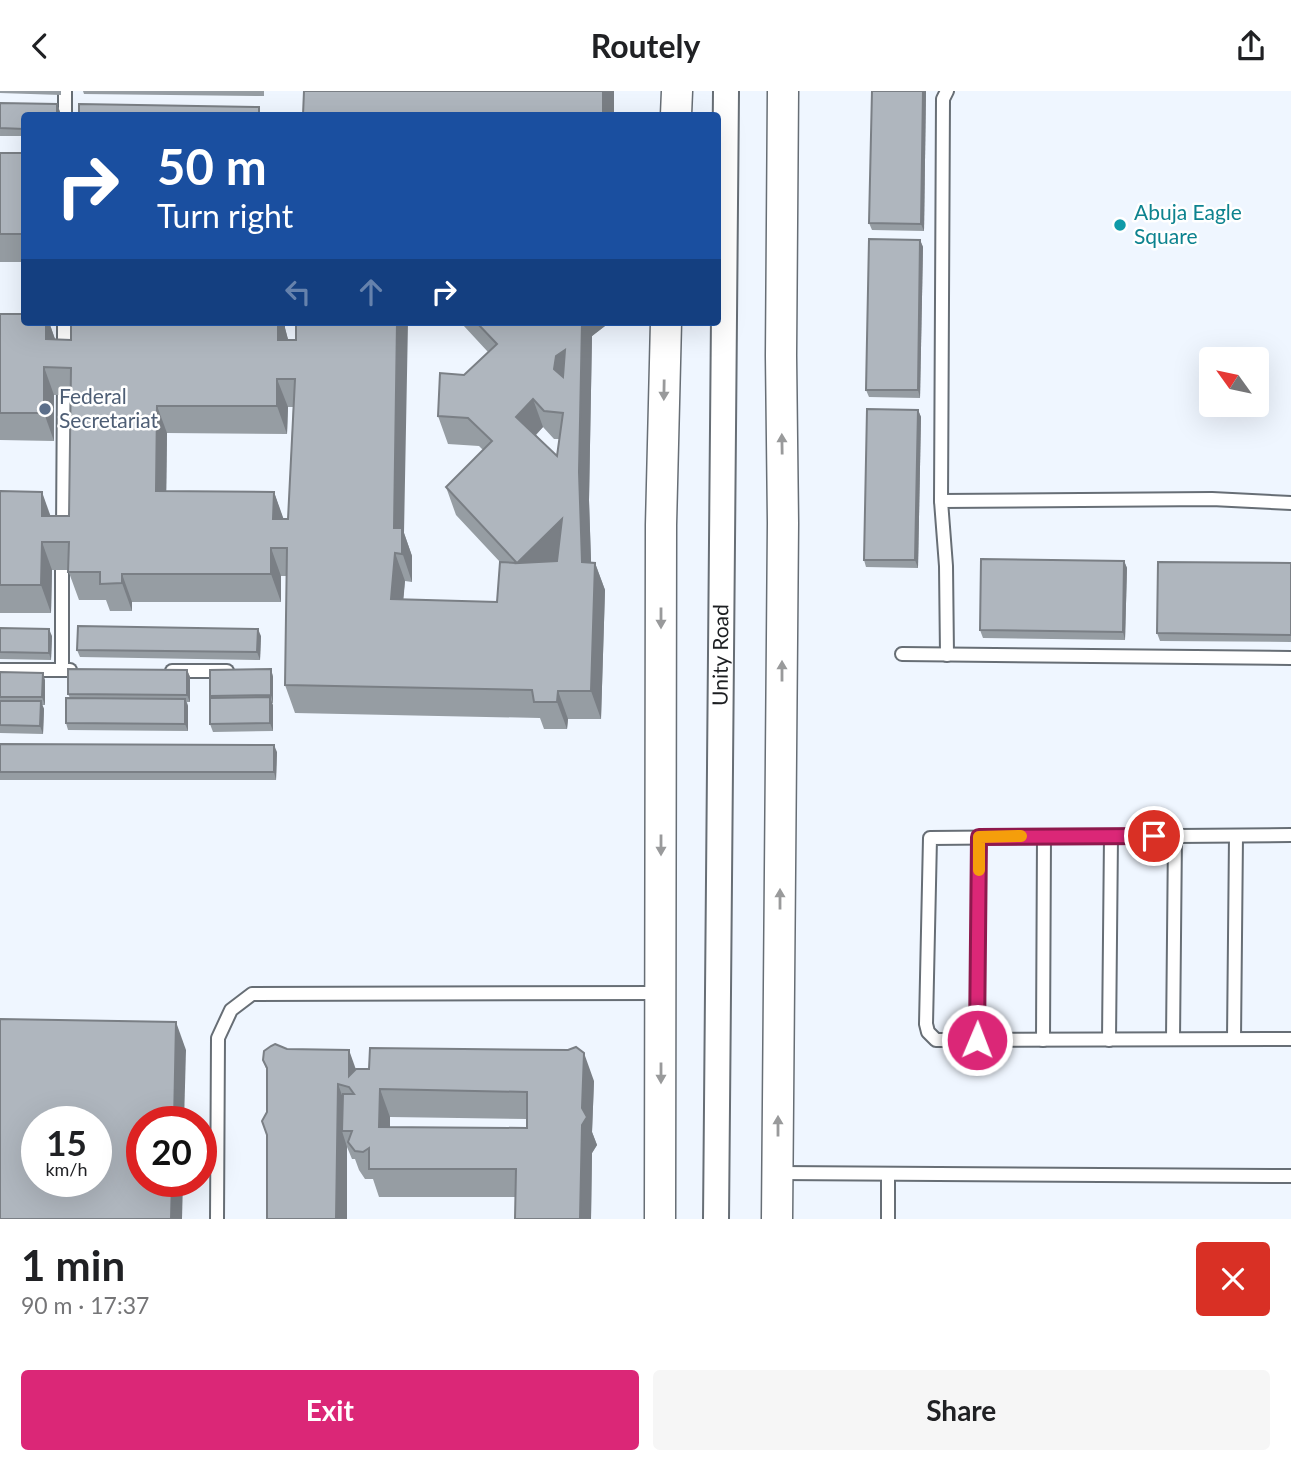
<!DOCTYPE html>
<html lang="en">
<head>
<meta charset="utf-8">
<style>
  :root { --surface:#fff; --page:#f6f6f6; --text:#202124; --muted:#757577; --accent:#db2777 }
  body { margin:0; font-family:Lato,sans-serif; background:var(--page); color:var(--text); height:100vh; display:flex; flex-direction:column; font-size:26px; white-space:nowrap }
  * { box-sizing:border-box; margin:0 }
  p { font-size:23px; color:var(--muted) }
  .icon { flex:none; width:38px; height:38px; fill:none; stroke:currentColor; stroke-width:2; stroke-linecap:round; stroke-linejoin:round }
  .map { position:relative; height:1128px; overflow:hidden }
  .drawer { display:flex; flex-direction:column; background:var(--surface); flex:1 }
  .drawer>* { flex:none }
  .guide { position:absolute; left:21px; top:21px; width:700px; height:214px; border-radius:7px; box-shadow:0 7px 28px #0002; background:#1a4fa0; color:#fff; overflow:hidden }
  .needle { width:46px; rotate:303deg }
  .tools { position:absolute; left:1199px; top:256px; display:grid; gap:14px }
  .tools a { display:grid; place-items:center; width:70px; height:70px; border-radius:7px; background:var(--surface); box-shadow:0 7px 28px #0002; font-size:35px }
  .speed { position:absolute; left:21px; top:1015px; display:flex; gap:14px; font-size:35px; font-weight:700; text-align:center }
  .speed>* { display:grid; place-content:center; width:91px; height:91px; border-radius:50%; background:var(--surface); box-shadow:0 7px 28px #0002; line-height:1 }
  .speed small { font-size:18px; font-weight:400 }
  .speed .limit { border:10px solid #d22; background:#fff; color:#111 }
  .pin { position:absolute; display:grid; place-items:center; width:60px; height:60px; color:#fff; margin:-30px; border:4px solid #fff; border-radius:50%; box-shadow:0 2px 7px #0007 }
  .me { position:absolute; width:77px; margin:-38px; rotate:1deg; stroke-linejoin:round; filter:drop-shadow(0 0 5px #0008) }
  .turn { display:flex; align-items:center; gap:24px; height:147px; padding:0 21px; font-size:32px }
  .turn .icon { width:91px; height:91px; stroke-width:2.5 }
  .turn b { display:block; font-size:49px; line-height:60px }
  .lanes { display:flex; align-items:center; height:66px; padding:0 21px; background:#0003; justify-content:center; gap:35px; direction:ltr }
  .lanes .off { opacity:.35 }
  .round { display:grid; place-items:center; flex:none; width:74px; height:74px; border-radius:7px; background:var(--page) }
  .overview { display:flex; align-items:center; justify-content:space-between; height:119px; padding:0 21px }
  h1 { font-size:42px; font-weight:700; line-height:52px }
  .primary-button { display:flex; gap:14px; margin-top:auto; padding:14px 21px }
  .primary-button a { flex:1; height:80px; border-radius:7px; background:var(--accent); color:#fff; font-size:28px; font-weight:700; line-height:80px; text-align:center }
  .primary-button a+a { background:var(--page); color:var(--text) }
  header { display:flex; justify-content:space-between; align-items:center; height:91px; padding:0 21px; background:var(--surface); font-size:32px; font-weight:700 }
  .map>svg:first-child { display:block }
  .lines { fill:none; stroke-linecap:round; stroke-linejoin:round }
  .service-casing { stroke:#676e75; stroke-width:16 }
  .minor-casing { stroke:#676e75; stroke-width:28 }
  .tertiary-casing { stroke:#676e75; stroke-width:33 }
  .service { stroke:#fff; stroke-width:12 }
  .minor { stroke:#fff; stroke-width:24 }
  .tertiary { stroke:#fff; stroke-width:30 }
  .wall { fill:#969da3; fill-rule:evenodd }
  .shaded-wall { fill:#7a7f85 }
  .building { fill:#afb6be; stroke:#7a7f85; stroke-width:2; fill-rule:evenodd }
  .oneway { fill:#999a9b }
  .route-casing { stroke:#8e194d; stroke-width:18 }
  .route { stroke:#db2777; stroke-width:12 }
  .slow { stroke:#f59e0b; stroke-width:12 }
  .culture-dot { fill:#0f9aa8; stroke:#fff; stroke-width:2.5 }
  .service-dot { fill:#5c6f8a; stroke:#fff; stroke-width:2.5 }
  .labels { text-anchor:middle; stroke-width:5; stroke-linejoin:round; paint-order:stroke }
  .culture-label { font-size:21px; fill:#0d838f; stroke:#fff; text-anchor:start }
  .service-label { font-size:21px; fill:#4e5e75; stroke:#fff; text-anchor:start }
  .street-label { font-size:21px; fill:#1c1e21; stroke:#fff }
</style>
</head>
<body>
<header><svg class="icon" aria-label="back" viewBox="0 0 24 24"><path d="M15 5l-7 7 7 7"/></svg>Routely<svg class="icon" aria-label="share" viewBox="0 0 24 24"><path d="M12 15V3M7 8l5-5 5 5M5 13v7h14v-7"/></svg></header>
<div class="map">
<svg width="1291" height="1128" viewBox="0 0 1291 1128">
  <rect width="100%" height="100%" fill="#eff6ff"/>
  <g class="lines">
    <defs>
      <g id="service">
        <path d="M65,24V0"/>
        <path d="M64,266V231"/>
        <path d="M941,410L943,8L947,0"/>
        <path d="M63,441L64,287"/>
        <path d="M902,563L1291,567"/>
        <path d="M947,564L946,475L941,410L1212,408L1291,412"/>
        <path d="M0,579H70"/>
        <path d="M62,579V462"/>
        <path d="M172,580H227"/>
        <path d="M1291,744L930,747L926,933L928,941L936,949L1291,948"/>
        <path d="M1173,948L1175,745"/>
        <path d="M1234,948L1236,745"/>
        <path d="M977,949L979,746"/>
        <path d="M1043,949L1044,745"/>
        <path d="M1109,949L1111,745"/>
        <path d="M778,1082L1291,1085"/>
        <path d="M888,1084V1128"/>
        <path d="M217,1128L218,947L231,919L252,903L661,902"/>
      </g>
      <g id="minor">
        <path id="s1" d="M716,1128L726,0"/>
      </g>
      <g id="tertiary">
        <path d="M676,24L677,0"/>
        <path d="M660,1128L661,434L666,231"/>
        <path d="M777,1128L783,432L781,265L783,0"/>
      </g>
    </defs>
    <use href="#service" class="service-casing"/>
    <use href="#minor" class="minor-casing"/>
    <use href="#tertiary" class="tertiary-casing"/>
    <use href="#service" class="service"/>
    <use href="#minor" class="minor"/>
    <use href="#tertiary" class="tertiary"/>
  </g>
  <g class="wall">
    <path d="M0,0H61V4L0,2Z"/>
    <path d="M83,0H264V5L84,3Z"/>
    <path d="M872,0H926L924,140L872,139L869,132Z"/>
    <path d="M0,12L57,13L60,21L24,24V45H0Z"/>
    <rect x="0" y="62" width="24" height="109"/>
    <path d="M920,149L923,156L920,307L869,306L866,299Z"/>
    <path d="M0,223L49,231L55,248L71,249L285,237L288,249L404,442L412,465V491L405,490L403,508L497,511L500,471L456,424L446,396L483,359L479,355L448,353L438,325L464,284L488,261L463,234L462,231H603L605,235L592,245L589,409L591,471L595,472L605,499L601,628H568L567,638H544L540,627L295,622L285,594L287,485H281V511H132V520H110L106,509H79L68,479H52L51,522H0V400L51,425H69L71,304H54V350L0,349ZM288,316H293L288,428H283L274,401L166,400L167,342L287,343ZM543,336L554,348H560L557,365L536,344Z"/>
    <path d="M918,319L921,326L918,477L866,476L864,469Z"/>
    <path d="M1124,470L1127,477L1125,549L983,547L980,539Z"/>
    <path d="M1291,472V551L1160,550L1157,542Z"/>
    <path d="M0,537L52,545L51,569L0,568Z"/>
    <path d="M261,545L260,569L80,566L77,559Z"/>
    <path d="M271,578L273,586V612H272L273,640L213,641L210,633L211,607L210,605Z"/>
    <path d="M187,579L190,586V611H187L188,615V640L68,639L66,632L70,607L68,603Z"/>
    <path d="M0,581L45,589V614H42L44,618L43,643L0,642Z"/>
    <path d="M0,653L277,661L276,689H0Z"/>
    <path d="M263,969L356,978L594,990L592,1041L597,1054L592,1062L591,1128H515L516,1106H379L373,1088H365L359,1079L355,1068H352L347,1056V1128H267V980ZM390,1026L527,1028V1037L390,1036Z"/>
  </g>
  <g class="shaded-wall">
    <rect x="603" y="0" width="11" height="24"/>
    <path d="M923,0H926L924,140L921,133Z"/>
    <path d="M57,13L60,21V24H57Z"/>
    <path d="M920,149L923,156L920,307L918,299Z"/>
    <path d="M46,231H49L56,251L46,248Z"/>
    <path d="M278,231H285V237L288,248V277L278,249Z"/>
    <path d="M397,231H408L404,442L412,465V491L394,437Z"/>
    <path d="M582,231H603L605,235L592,245L589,409L592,499L582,471L579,381Z"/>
    <path d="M565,259L564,306L554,278L556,265Z"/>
    <path d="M44,276L54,304V350L44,322Z"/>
    <path d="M277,288L288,316L287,343L277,315Z"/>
    <path d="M533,308L543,336L527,353L516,326Z"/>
    <path d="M157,315L167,342L166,428L156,400Z"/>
    <path d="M918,319L921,326L918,477L915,469Z"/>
    <path d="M42,401L52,429L42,425Z"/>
    <path d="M274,401L284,429L273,428Z"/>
    <path d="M562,428L573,456L527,500L517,472Z"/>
    <path d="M42,451L52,479L51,522L41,494Z"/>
    <path d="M271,457L281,485V511L271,483Z"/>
    <path d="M395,462L405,490L401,536L391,508Z"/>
    <path d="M1124,470L1127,477L1125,549L1123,541Z"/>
    <path d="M595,472L605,499L601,628L591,600Z"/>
    <path d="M122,483L132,511V520L122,492Z"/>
    <path d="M49,538L52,545L51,569L49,562Z"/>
    <path d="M258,538L261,545L260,569L257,561Z"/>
    <path d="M271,578L273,586V612L271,604Z"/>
    <path d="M187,579L190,586V611L187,604Z"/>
    <path d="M43,582L45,589V614L42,606Z"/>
    <path d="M558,600L568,628L567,638L557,611Z"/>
    <path d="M270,606L273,614V640L270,632Z"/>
    <path d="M185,608L188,615V640L185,633Z"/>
    <path d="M41,610L44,618L43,643L40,635Z"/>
    <path d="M274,654L277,661L276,689L274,681Z"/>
    <path d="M176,931L186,959L184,1031H174Z"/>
    <path d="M349,959L359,987L349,985Z"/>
    <path d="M584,962L594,990L592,1041L597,1054L592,1062L591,1128H580Z"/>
    <path d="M338,993L348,1021L342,1040L347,1056V1128H336Z"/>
    <path d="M380,998L390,1026V1064L379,1036Z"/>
    <path d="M172,1090H183L182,1128H171Z"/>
  </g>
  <g class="building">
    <path d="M304,0H603V24H303Z"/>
    <path d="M872,0H923L921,133L869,132Z"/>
    <path d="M0,12L57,13V24H24V38L0,37Z"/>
    <path d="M79,13L259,16V24H79Z"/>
    <rect x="0" y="62" width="24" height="81"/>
    <path d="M869,148L920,149L918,299H866Z"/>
    <path d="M0,223H24V231H46V248L71,249V231H278V249H296V231H397L394,437H402V463L395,462L391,508L497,511L500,471L517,472L446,396L492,350L468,327L438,325L440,282L464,284L497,253L476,231H582L579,381L582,471L595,472L591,600H558L557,611H534L532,599L285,594L287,457H271V483H122V492L100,493V481H68L69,451H42L41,494H0V400L42,401V425H69L71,277L44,276V322H0ZM565,259L563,286L554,278L556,265ZM277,288H295L288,428H273L274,401L156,400L157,315H277ZM533,308L544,320L563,322L557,365L516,326ZM562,428L557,470L517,472Z"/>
    <path d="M867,318L918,319L915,469H864Z"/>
    <path d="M981,468L1124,470L1123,541L980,539Z"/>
    <path d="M1158,471L1291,472V544L1157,542Z"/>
    <path d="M78,535L258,538L257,561L77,559Z"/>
    <path d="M0,537L49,538V562L0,561Z"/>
    <path d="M68,578L187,579V604L68,603Z"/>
    <path d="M271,578V604L210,605V579Z"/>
    <path d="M0,581L43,582L42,606H0Z"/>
    <path d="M270,606V632L210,633V607Z"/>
    <path d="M66,607L185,608V633L66,632Z"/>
    <path d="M0,610H41L40,635L0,634Z"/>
    <path d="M0,653L274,654V681H0Z"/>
    <path d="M0,928L176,931L174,1031H142V1090H172L171,1128H0ZM37,1031H96V1090H37Z"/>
    <path d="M275,953L287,958L349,959V985L356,978H369L370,957L568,959L576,956L584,962L582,1017L587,1026L582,1034L580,1128H515L516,1078H369V1057L363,1061L355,1060L348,1051L352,1040H342L343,1003H354L349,996L338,993L336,1128H267V1044L262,1030L267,1021V977L263,969L264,960L271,955ZM380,998L527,1001V1037L379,1036Z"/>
  </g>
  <defs><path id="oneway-solid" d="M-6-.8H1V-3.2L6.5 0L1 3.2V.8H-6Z" transform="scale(1.75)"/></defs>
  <g class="oneway">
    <use href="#oneway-solid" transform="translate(664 299) rotate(91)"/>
    <use href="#oneway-solid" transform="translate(782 353) rotate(-91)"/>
    <use href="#oneway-solid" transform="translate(661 527) rotate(90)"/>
    <use href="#oneway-solid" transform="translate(782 580) rotate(-90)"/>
    <use href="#oneway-solid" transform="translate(661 754) rotate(90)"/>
    <use href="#oneway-solid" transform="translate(780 808) rotate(-90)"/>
    <use href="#oneway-solid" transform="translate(661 982) rotate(90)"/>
    <use href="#oneway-solid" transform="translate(778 1035) rotate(-90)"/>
  </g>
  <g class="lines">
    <defs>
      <path id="route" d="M977,949L979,746L1154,745"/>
    </defs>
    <use href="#route" class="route-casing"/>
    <use href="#route" class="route"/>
    <path class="slow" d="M979,779V746L1021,745"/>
  </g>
  <circle class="culture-dot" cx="1120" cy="134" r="7"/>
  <circle class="service-dot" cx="45" cy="318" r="7"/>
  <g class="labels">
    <g class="culture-label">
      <text x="1134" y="129">Abuja Eagle<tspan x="1134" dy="24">Square</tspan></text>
    </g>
    <g class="service-label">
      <text x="59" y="313">Federal<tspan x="59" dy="24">Secretariat</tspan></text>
    </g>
    <g class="street-label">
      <text dy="7" stroke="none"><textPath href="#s1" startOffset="564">Unity Road</textPath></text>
    </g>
  </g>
</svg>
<div class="tools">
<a><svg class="needle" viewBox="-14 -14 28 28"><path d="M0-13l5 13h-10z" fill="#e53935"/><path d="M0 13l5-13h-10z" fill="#757577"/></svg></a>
</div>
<div class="speed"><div>15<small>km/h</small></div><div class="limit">20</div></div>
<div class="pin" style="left:1154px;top:745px;background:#d93025"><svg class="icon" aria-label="arrive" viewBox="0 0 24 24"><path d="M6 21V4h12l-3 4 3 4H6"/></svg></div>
<svg class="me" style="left:977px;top:949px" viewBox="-20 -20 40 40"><circle r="17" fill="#db2777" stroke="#fff" stroke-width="3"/><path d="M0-11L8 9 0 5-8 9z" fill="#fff"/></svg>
<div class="guide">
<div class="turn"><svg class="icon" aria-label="right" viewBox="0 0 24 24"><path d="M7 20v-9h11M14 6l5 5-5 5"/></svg><div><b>50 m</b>Turn right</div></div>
<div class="lanes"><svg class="icon off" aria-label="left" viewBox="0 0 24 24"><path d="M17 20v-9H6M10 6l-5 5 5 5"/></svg><svg class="icon off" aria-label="ahead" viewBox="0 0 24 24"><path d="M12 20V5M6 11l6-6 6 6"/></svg><svg class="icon" aria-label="right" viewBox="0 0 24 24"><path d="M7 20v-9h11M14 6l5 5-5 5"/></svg></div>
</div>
</div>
<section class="drawer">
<div class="overview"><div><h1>1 min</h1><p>90 m · 17:37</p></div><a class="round" style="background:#d93025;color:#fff"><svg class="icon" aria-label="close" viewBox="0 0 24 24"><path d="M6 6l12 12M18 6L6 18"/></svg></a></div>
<div class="primary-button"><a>Exit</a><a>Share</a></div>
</section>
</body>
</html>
